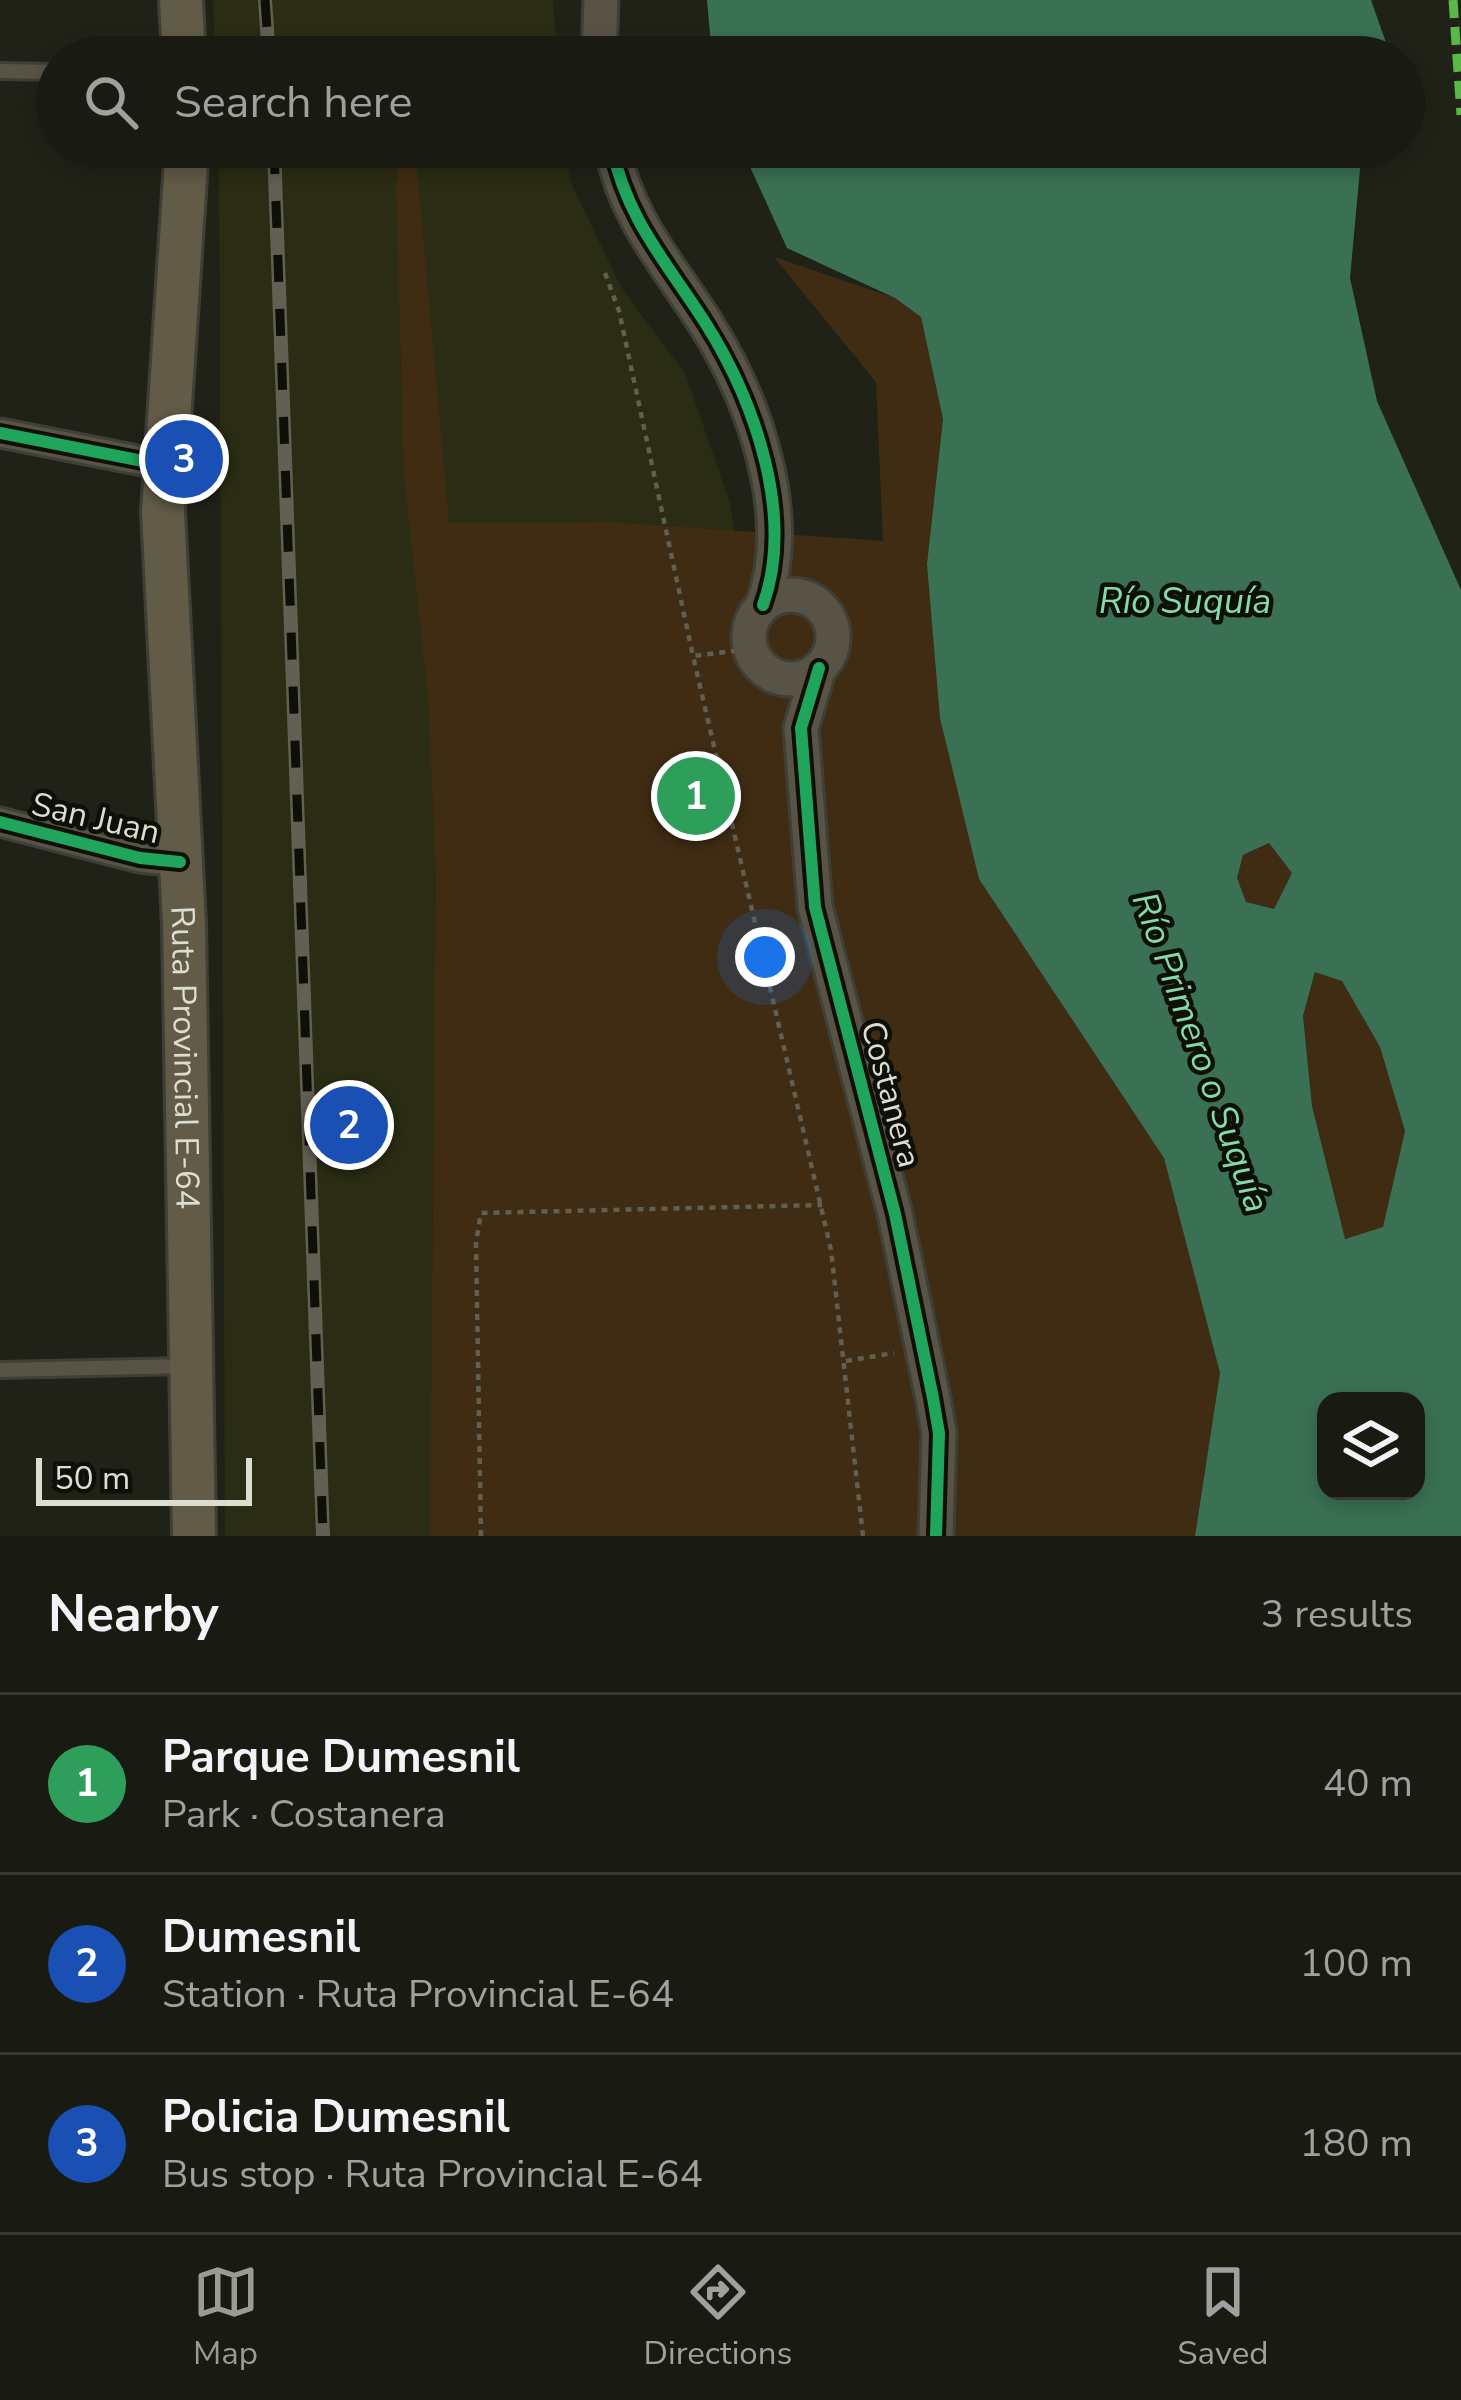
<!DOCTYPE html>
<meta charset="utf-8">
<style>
body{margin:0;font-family:"Nunito Sans",sans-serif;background:#22231a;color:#f1f3f6}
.controls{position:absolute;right:36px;bottom:36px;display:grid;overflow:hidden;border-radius:24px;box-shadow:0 6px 18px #0003}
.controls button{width:108px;height:108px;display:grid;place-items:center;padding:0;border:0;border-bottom:3px solid #373831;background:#191a11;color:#f1f3f6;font:60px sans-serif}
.scale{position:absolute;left:36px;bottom:30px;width:216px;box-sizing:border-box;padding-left:12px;border:6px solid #dcded2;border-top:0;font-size:33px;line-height:42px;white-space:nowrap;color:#dcded2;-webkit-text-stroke:9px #0e0f07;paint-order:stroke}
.you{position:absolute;left:765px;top:957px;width:42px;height:42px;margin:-30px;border:9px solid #fff;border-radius:50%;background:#1a73e8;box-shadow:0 0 0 18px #1a73e833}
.badge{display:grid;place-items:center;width:78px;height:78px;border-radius:50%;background:#9b9c91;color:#fff;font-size:39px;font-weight:700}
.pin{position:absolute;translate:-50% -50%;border:6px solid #fff;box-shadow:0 3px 12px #0006}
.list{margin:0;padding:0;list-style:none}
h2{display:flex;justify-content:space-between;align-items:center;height:156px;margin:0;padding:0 48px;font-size:51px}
h2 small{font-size:39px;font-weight:400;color:#9fa19f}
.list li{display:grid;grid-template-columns:78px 1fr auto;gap:36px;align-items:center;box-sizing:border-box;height:180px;padding:0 48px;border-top:3px solid #373831}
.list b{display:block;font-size:45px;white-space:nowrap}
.list p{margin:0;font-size:39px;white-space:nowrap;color:#9fa19f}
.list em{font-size:39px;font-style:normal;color:#9fa19f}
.icon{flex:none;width:66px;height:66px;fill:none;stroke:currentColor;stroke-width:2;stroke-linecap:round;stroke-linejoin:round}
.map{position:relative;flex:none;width:1461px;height:1536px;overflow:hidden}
.search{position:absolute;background:#191a11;box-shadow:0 6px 18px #0003;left:36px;right:36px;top:36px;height:132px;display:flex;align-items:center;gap:30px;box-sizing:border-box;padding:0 42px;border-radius:66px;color:#9fa19f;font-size:45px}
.sheet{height:696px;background:#191a11}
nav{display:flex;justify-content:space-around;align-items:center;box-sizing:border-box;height:168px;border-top:3px solid #373831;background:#191a11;font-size:33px;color:#9fa19f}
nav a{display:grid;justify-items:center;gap:6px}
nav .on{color:#9b9c91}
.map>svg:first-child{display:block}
</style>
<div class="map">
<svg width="1461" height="1536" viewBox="0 0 1461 1536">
<rect width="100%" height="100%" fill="#212217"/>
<!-- built -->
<g fill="#2a2c13">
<polygon points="213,0 553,0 557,57 215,57"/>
<polygon points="219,147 566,147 570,181 621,287 686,375 730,504 884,1536 225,1536"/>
</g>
<!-- green -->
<g fill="#402c13">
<polygon points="400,147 415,147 449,523 611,522 883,541 876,382 774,257 895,298 921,317 943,419 927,564 979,879 1164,1158 1220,1373 1195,1536 430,1536 436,874 428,696 404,476 396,187"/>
<polygon points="1269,843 1293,873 1274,909 1246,902 1237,878 1243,855"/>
<polygon points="1316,971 1342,981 1380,1047 1405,1131 1383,1227 1344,1239 1312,1106 1303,1016"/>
</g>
<!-- water -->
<g fill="#3a7154" fill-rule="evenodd">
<polygon points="707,0 1371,0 1391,57 712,57"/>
<path d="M 741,147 L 1362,147 L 1350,278 L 1377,401 L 1461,590 L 1461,1536 L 1195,1536 L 1220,1373 L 1164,1158 L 979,879 L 940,718 L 927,564 L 943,419 L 921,317 L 895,298 L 787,248 ZM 1269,843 L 1292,873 L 1274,909 L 1246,902 L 1237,878 L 1243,855 ZM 1315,972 L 1342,981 L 1380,1047 L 1405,1131 L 1383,1227 L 1345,1239 L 1312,1106 L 1303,1016 ZM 1326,1401 L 1416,1401 L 1416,1491 L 1326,1491 Z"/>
</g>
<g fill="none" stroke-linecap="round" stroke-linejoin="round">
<defs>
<g id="service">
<polyline points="0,71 57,72"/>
<polyline points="0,1370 186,1366"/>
</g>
<g id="minor">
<polyline points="0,433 163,465"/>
<polyline points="0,822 140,858 180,862"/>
</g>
<g id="tertiary">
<polyline points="599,57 601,0"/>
<path d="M 612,147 C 626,219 668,264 706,324 C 755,402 795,516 763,605"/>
<circle cx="791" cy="637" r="42"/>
<polyline points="819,668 801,728 815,907 895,1214 933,1398 939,1433 936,1536"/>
</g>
<g id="primary">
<polyline points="181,0 184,57"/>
<path id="s1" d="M 187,147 L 163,512 L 184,923 L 194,1536"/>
</g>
</defs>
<!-- service casing -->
<use href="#service" stroke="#3e3f36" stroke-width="20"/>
<!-- minor casing -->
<use href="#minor" stroke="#3e3f36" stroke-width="33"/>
<!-- tertiary casing -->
<use href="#tertiary" stroke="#3e3f36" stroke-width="39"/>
<!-- primary casing -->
<use href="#primary" stroke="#3e3f36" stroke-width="48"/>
<!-- path -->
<g stroke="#615e52" stroke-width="4.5" stroke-dasharray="6 6" stroke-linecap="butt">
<polyline points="605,273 619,311 693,656"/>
<polyline points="749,649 693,656 831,1250 863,1536"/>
<polyline points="846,1361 894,1353"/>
<polyline points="481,1536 476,1242 481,1213 822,1205"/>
</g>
<!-- service -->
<use href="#service" stroke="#585345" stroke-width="14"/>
<!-- minor -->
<use href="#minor" stroke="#585345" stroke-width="27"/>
<!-- tertiary -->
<use href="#tertiary" stroke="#585345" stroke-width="33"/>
<!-- primary -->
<use href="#primary" stroke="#615b47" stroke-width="42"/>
<defs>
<g id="rail">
<polyline points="265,0 269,57"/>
<polyline points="274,147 323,1536"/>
</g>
</defs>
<!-- rail casing -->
<use href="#rail" stroke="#625f53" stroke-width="14"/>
<!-- rail -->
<use href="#rail" stroke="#0e0f07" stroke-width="9" stroke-dasharray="27" stroke-linecap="butt"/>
<!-- quiet -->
<polyline stroke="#58b947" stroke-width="9" stroke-dasharray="18 9" stroke-linecap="butt" points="1453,0 1461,115"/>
<defs>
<g id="cycleway">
<path d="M 612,147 C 626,219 668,264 706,324 C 755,402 795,516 763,605"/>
<polyline points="0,433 163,465"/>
<polyline points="819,668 801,728 815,907 895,1214 933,1398 939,1433 936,1536"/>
<polyline points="0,822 140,858 180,862"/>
</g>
</defs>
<!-- cycleway casing -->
<use href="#cycleway" stroke="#0e0f07" stroke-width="20"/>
<!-- cycleway -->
<use href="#cycleway" stroke="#20a55d" stroke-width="12"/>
</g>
<g text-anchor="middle" stroke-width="9" stroke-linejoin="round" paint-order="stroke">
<!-- street labels -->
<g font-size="33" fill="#dcded2" stroke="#0e0f07">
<text transform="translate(96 817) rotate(13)" y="12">San Juan</text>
<text dy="12" stroke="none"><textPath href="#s1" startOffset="912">Ruta Provincial E-64</textPath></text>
<text transform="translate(892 1094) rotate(75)" y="12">Costanera</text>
</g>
<!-- water labels -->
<g font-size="36" font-style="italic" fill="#82dbab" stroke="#0e0f07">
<text x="1185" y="613">Río Suquía</text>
<text transform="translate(1202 1052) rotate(70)" y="13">Río Primero o Suquía</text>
</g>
</g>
</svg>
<div class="controls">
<button><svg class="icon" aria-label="layers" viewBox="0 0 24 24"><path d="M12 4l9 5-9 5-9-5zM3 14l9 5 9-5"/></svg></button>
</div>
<div class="scale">50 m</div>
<div class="you"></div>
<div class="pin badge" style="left:696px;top:796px;background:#2e9e5b">1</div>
<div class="pin badge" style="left:349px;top:1125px;background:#1a4fb4">2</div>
<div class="pin badge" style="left:184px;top:459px;background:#1a4fb4">3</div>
<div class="search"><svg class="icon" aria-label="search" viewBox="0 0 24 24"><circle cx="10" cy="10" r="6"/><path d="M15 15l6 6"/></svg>Search here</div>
</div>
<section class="sheet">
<h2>Nearby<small>3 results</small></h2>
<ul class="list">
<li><span class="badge" style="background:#2e9e5b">1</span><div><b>Parque Dumesnil</b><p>Park · Costanera</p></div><em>40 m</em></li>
<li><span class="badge" style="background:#1a4fb4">2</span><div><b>Dumesnil</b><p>Station · Ruta Provincial E-64</p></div><em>100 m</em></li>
<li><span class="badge" style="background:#1a4fb4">3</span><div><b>Policia Dumesnil</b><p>Bus stop · Ruta Provincial E-64</p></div><em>180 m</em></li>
</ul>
</section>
<nav>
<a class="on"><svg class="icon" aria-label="map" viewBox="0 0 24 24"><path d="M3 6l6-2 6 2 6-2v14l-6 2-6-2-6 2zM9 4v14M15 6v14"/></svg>Map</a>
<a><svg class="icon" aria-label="directions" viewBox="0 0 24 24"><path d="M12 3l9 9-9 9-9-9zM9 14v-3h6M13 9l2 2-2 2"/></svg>Directions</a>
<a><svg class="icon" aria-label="saved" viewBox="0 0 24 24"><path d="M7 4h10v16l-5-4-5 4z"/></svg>Saved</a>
</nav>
